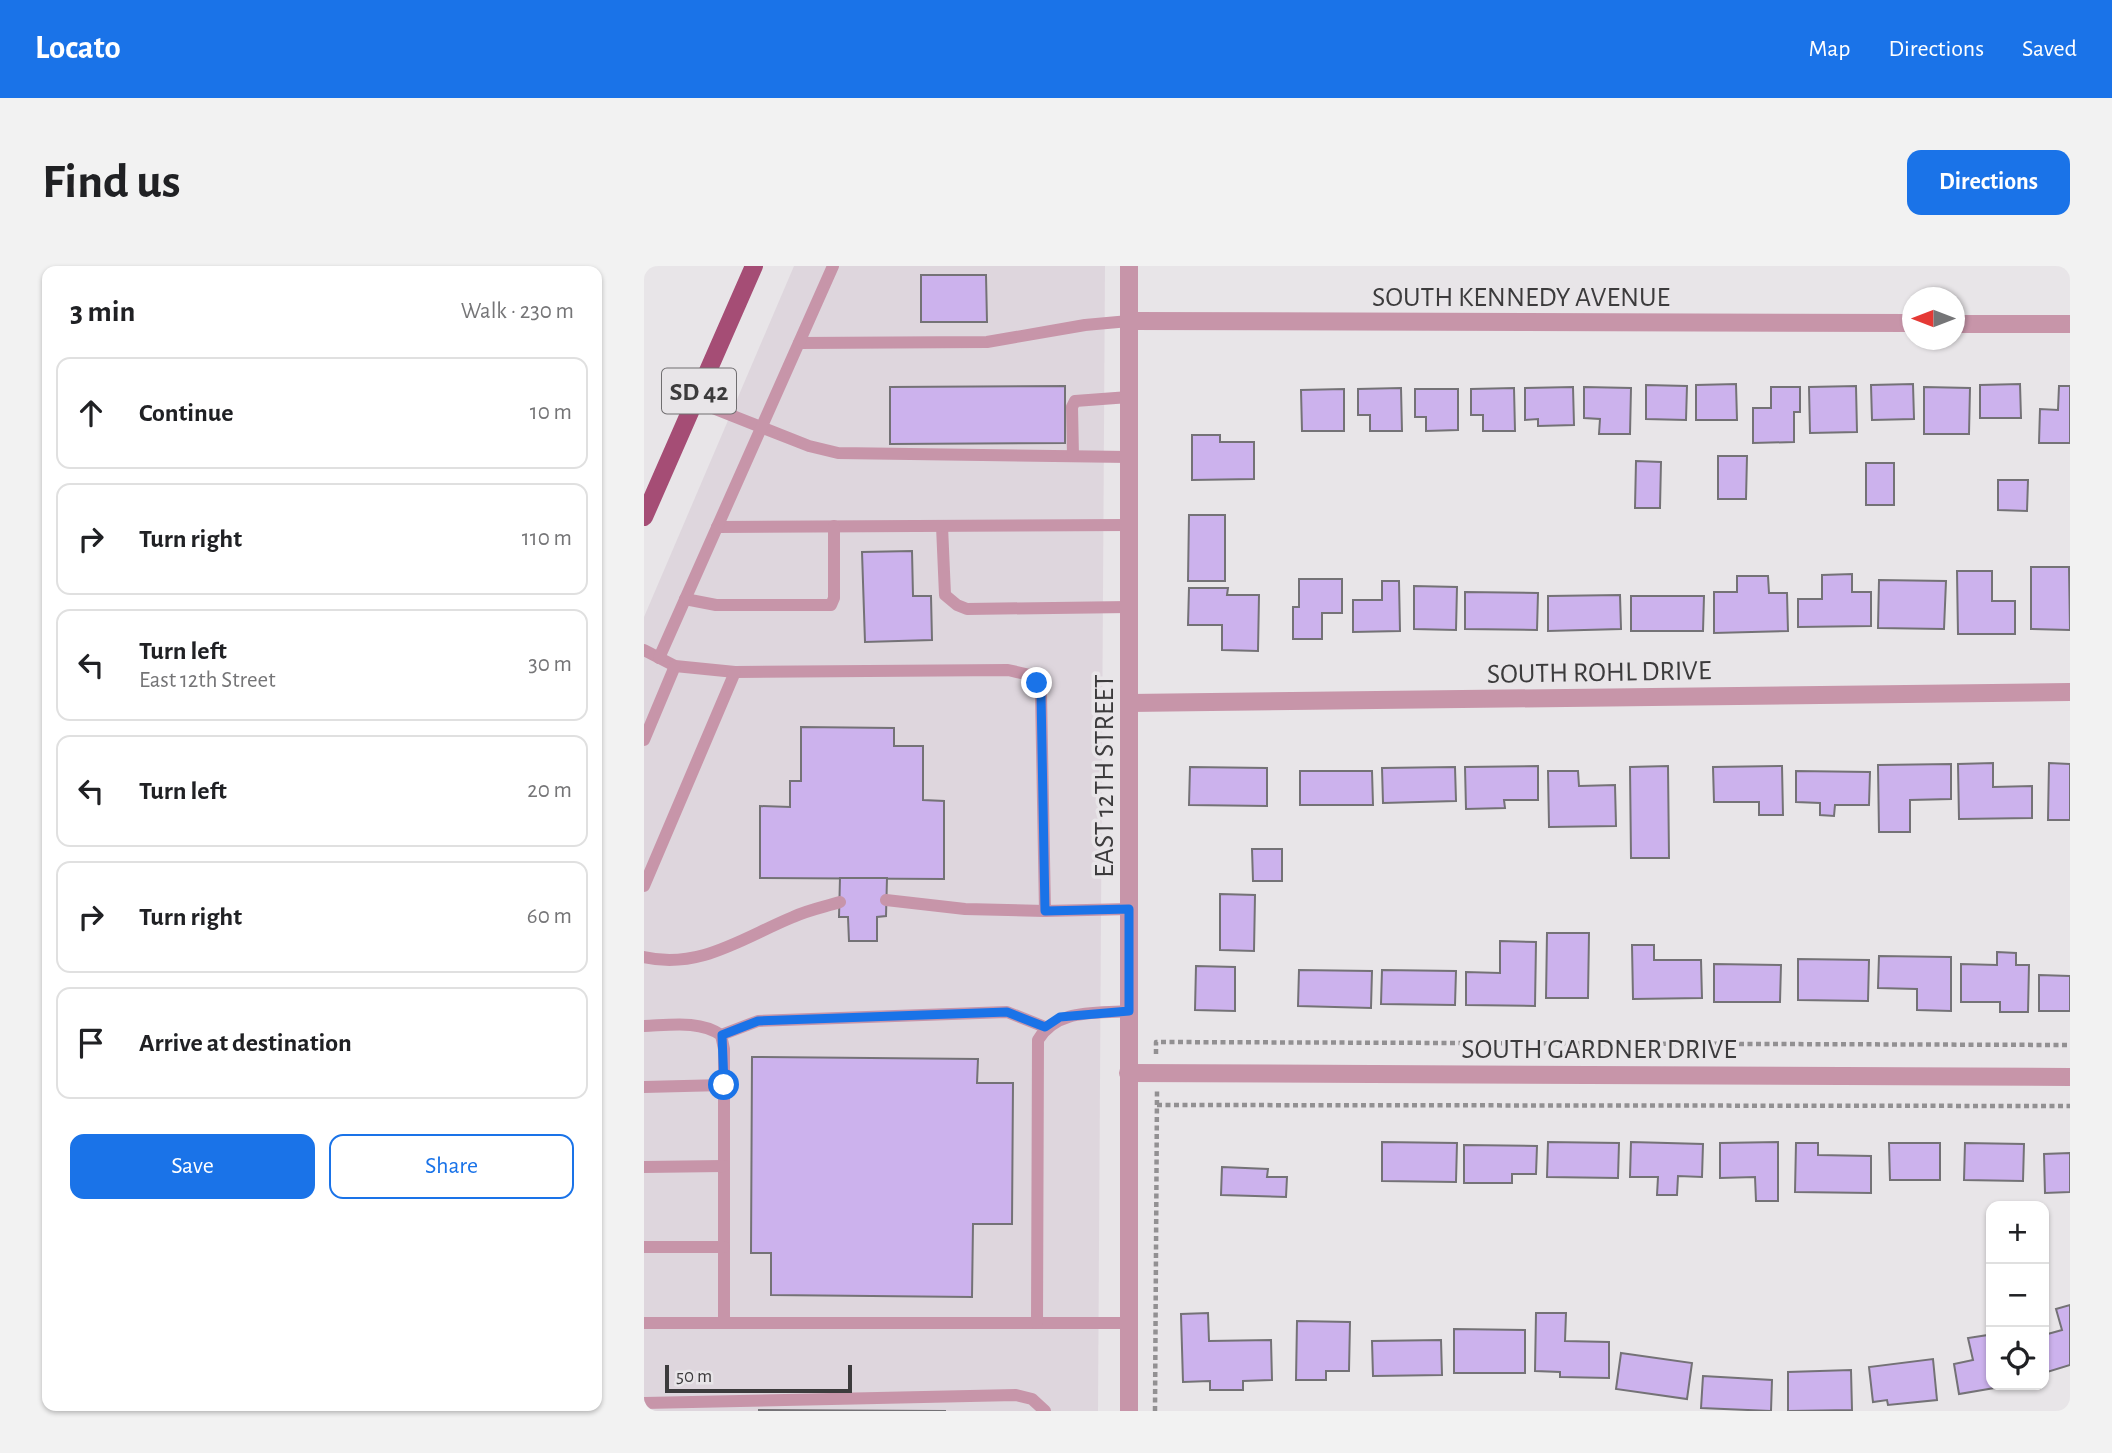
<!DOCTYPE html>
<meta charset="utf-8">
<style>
body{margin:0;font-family:"Alegreya Sans",sans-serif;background:#f2f2f2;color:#202124}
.controls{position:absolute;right:21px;bottom:21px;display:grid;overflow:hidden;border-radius:14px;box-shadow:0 2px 5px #0004}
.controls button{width:63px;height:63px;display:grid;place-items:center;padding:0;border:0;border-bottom:2px solid #e0e0e0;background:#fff;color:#202124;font:35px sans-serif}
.compass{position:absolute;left:1258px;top:21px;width:63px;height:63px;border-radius:50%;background:#fff;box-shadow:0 2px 5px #0004;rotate:270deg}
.scale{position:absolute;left:21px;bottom:18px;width:187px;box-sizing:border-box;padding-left:7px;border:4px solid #3c3b3c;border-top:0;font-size:19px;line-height:24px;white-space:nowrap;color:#3c3b3c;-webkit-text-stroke:5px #e8e5e8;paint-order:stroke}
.stop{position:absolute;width:21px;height:21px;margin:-16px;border:5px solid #1a73e8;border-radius:50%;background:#fff}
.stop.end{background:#1a73e8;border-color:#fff;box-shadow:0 2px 7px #0008}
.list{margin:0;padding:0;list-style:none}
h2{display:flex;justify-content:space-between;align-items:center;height:91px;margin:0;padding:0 28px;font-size:30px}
h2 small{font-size:23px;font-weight:400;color:#757577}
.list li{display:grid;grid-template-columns:46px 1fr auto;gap:21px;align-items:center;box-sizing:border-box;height:112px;margin:0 14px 14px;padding:0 14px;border:2px solid #e0e0e0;border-radius:14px}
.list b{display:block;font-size:26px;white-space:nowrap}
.list p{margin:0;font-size:23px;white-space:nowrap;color:#757577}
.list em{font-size:23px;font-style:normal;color:#757577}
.actions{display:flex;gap:14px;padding:21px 28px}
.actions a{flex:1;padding:16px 0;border:2px solid #1a73e8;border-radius:14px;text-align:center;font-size:24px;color:#1a73e8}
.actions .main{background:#1a73e8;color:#fff}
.icon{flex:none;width:38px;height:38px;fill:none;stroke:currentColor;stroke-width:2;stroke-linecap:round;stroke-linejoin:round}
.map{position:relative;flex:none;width:1426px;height:1145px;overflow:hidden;border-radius:14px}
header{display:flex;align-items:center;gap:42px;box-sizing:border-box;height:98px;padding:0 35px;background:#1a73e8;color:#fff}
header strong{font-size:33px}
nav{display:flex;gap:38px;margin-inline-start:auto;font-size:24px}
.intro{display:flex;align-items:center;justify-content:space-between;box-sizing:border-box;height:168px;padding:0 42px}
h1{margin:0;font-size:49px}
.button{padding:18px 32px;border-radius:14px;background:#1a73e8;color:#fff;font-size:24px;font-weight:700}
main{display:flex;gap:42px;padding:0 42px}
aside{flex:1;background:#fff;border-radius:14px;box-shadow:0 2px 5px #0004}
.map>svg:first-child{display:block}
</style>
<header>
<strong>Locato</strong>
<nav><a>Map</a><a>Directions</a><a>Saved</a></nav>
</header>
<div class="intro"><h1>Find us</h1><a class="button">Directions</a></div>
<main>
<aside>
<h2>3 min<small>Walk · 230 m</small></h2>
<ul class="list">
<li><svg class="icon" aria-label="ahead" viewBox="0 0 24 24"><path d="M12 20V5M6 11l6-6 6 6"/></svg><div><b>Continue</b></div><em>10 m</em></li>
<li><svg class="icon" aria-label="right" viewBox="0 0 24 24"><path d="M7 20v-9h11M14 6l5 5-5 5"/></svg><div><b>Turn right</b></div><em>110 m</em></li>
<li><svg class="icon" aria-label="left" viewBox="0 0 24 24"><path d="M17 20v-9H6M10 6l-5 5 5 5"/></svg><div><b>Turn left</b><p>East 12th Street</p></div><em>30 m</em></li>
<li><svg class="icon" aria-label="left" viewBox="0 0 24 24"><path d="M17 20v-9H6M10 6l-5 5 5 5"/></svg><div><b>Turn left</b></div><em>20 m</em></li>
<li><svg class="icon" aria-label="right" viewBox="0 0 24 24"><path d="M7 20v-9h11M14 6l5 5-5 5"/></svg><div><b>Turn right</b></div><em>60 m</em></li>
<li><svg class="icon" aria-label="arrive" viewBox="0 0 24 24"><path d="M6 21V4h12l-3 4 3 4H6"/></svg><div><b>Arrive at destination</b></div></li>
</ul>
<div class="actions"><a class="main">Save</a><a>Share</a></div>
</aside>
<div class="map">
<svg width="1426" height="1145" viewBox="0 0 1426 1145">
<rect width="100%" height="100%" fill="#e8e5e8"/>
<!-- built -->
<polygon fill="#ded6dd" points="150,0 461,0 454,1145 0,1145 0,351"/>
<!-- building -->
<g fill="#ccb2ed" stroke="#747276" stroke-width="2">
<polygon points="277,9 342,9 343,56 277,56"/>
<polygon points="1092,118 1093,154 1052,154 1052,119"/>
<polygon points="1269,118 1270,153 1228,154 1227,119"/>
<polygon points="1376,118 1377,152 1336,152 1336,119"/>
<polygon points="1002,119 1043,120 1042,154 1002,153"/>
<polygon points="421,120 421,177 246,178 246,121"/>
<polygon points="1212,120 1213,166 1166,167 1165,121"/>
<polygon points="1415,120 1426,120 1426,177 1395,177 1396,143 1414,144"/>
<polygon points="929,121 930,159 894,160 894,153 881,154 881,122"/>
<polygon points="940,121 987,122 986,168 955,168 956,153 940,152"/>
<polygon points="1127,121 1156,121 1156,146 1150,146 1150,176 1109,177 1109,142 1127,142"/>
<polygon points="1280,121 1326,122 1325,168 1280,168"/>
<polygon points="757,122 758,165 726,165 726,149 714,149 714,123"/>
<polygon points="870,122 871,165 839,165 839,149 827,149 827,123"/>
<polygon points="700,123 700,165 658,165 657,124"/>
<polygon points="771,123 814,123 814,164 782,165 782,151 771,151"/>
<polygon points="548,169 576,169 576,176 610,176 610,213 548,214"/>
<polygon points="1074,190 1103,190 1102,233 1074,233"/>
<polygon points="992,195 1017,196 1016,242 991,242"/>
<rect x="1222" y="197" width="28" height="42"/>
<polygon points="1354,214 1384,214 1383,245 1354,244"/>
<polygon points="545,249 581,249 581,315 544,315"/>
<polygon points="268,285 269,330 287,330 288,374 221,376 218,286"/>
<polygon points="1387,301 1425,301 1426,364 1387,363"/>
<polygon points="1313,305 1348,305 1348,335 1371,335 1371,368 1314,368"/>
<polygon points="1208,308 1208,326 1227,326 1227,360 1154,361 1154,333 1178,333 1178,309"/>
<polygon points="1093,310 1124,310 1125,327 1143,327 1144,365 1070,367 1070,326 1093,326"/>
<polygon points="655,313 698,313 698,347 678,347 678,373 649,373 649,341 655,341"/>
<polygon points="1235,314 1302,315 1300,363 1234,362"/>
<polygon points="738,315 755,315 756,365 709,366 709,334 738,334"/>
<polygon points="770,320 813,321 812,364 770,363"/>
<polygon points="545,322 584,322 583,329 615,329 614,385 578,384 578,359 544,359"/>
<polygon points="821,326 894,327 893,364 821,363"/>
<polygon points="976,329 977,363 904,365 904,330"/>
<polygon points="987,330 1060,330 1059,365 987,365"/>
<polygon points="157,461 250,462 250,480 279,480 279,534 300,535 300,613 116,612 116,540 146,541 146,515 157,515"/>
<polygon points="1349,497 1349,521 1388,520 1388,552 1315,553 1314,498"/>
<polygon points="1405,497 1426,498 1426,554 1404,554"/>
<polygon points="1307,498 1307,533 1266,534 1266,566 1235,566 1234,499"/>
<polygon points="894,500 894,534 860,534 861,542 822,543 821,501"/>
<polygon points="1024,500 1025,592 987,592 986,501"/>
<polygon points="1138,500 1139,549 1115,549 1115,536 1070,536 1069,501"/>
<polygon points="546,501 623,502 623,540 545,539"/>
<polygon points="811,501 812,535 739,537 738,502"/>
<polygon points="656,505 728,505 729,539 656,539"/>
<polygon points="904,505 934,505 935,520 971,519 972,560 905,561"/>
<polygon points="1152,505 1226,506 1225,539 1191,539 1190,550 1176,549 1176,537 1152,536"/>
<polygon points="608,583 638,583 638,615 609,615"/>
<polygon points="196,612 243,612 242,650 233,651 233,675 205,675 204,651 195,651"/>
<polygon points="576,628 611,629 610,685 576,684"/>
<polygon points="903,667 945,667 944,732 902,732"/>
<polygon points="856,675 892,676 891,740 822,739 822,706 856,707"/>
<polygon points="988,679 1010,679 1010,694 1057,694 1058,732 989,733"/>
<polygon points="1353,686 1372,687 1372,699 1385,699 1384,746 1356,746 1356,736 1317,736 1317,698 1353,699"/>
<polygon points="1235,690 1307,691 1307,745 1273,744 1273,723 1234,722"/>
<polygon points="1154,693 1225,694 1224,735 1154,734"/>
<polygon points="1070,698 1137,699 1136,736 1070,736"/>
<polygon points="552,700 591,701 591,745 551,744"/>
<polygon points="655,704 728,705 727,742 654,740"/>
<polygon points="738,704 812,705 811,739 737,738"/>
<polygon points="1395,709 1426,710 1426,745 1395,745"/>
<polygon points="108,791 334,793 333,817 369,817 368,958 329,958 328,1031 127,1029 127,987 107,987"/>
<polygon points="738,876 813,877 812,916 738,915"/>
<polygon points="904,876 975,877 974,912 903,911"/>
<polygon points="987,876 1059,878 1058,911 1034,910 1033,929 1013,929 1014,911 986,911"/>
<polygon points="1134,876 1134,935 1112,935 1111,911 1076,912 1076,877"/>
<polygon points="1152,877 1174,877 1174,889 1227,890 1227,927 1151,926"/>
<polygon points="1245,877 1296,877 1296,914 1246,914"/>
<polygon points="1321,877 1380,878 1379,915 1320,914"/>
<polygon points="820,879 893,880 892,908 868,908 868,917 820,917"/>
<polygon points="1426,887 1426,926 1401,927 1400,888"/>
<polygon points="578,901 624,903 623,911 643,911 642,931 577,929"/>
<polygon points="1426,1039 1426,1099 1400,1107 1400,1069 1418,1064 1412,1043"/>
<polygon points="564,1047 565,1075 627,1074 628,1114 599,1115 599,1124 566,1124 566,1115 539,1116 537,1048"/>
<polygon points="892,1047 922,1047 921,1075 965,1076 965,1112 916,1111 916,1106 891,1105"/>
<polygon points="653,1055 706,1056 705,1105 682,1105 682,1114 652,1114"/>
<polygon points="810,1063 881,1064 881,1107 810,1107"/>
<polygon points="1344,1069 1347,1119 1368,1119 1315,1128 1310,1098 1329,1094 1324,1072"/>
<polygon points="797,1074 798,1109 729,1110 728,1075"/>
<polygon points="977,1087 1048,1097 1043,1133 972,1123"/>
<polygon points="1289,1093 1293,1134 1244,1139 1243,1134 1229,1136 1225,1101"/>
<polygon points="1207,1104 1208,1144 1144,1145 1144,1106"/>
<polygon points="1059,1110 1128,1114 1127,1145 1057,1142"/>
<polygon points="115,1144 302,1145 115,1145"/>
</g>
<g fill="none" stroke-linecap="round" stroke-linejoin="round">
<!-- path -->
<g stroke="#929092" stroke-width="4.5" stroke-dasharray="5 3.5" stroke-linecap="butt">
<polyline points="512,788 512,776 1426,779"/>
<polyline points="513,839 1426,840"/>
<polyline points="511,1145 513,825"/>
</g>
<!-- service -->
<g stroke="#c795a9" stroke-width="12">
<polyline points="155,77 343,76 441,59 485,55"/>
<polyline points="51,135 165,180 194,187 485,191"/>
<polyline points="429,190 428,141 431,135 485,131"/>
<polyline points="298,260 301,329 313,339 323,343 485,341"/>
<polyline points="73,261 485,259"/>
<polyline points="41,333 72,339 187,339 190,332 190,260"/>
<polyline points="0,384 31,400 91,406 364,404 386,409 397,428 401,645 485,643"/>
<polyline points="15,392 189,0"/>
<polyline points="0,474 31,400"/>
<polyline points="0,620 91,406"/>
<polyline points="242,634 321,643 401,645"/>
<path d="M 0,691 C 56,704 100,671 149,651 C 164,644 180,641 196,636"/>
<path d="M 0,760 C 26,759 56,754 77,769 L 80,783 L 80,1057"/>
<polyline points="77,769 114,755 363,746 401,761"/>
<polyline points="0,821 80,819"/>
<polyline points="0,901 80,900"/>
<polyline points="0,981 80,981"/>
<polyline points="0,1057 485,1057"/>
<path d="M 393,1057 L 394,774 C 413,742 452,748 485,745"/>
<polyline points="0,1137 372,1129 388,1133 401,1145"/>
</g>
<!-- minor -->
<g stroke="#c795a9" stroke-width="18">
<polyline points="485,55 1268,57"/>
<polyline points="1310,58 1426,58"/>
<polyline points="485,437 1426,426"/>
<polyline points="484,807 1426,811"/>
</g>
<!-- tertiary -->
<polyline stroke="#c795a9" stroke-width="18" points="485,0 485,1145"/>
<!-- primary -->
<polyline stroke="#a54d75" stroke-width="18" points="0,251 110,0"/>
</g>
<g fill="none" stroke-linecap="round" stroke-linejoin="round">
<!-- route -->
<polyline stroke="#1a73e8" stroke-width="9" points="80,819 78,769 114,755 363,746 401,761 416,751 485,745 485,643 401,645 397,428 393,417"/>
</g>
<g text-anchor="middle" stroke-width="7" stroke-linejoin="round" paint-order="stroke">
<!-- shield labels -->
<rect fill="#e8e5e8" stroke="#706e70" stroke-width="2" x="18" y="102.5" width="74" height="45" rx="5"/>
<g font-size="26" font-weight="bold" fill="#3c3b3c">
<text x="55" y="134">SD 42</text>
</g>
<!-- street labels -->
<g font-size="28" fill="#3c3b3c" stroke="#e8e5e8">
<text x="877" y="40">SOUTH KENNEDY AVENUE</text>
<text transform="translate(955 405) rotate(-1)" y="10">SOUTH ROHL DRIVE</text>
<text transform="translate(459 510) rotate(-90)" y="10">EAST 12TH STREET</text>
<text x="955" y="792">SOUTH GARDNER DRIVE</text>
</g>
</g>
</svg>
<div class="controls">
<button>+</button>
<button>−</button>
<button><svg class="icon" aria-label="locate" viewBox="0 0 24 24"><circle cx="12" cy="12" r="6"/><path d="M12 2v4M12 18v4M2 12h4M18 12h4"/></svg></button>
</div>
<svg class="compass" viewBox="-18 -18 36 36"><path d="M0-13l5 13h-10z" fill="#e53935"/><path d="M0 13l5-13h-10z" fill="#757577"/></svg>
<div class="scale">50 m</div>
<div class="stop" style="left:80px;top:819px"></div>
<div class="stop end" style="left:393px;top:417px"></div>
</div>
</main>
